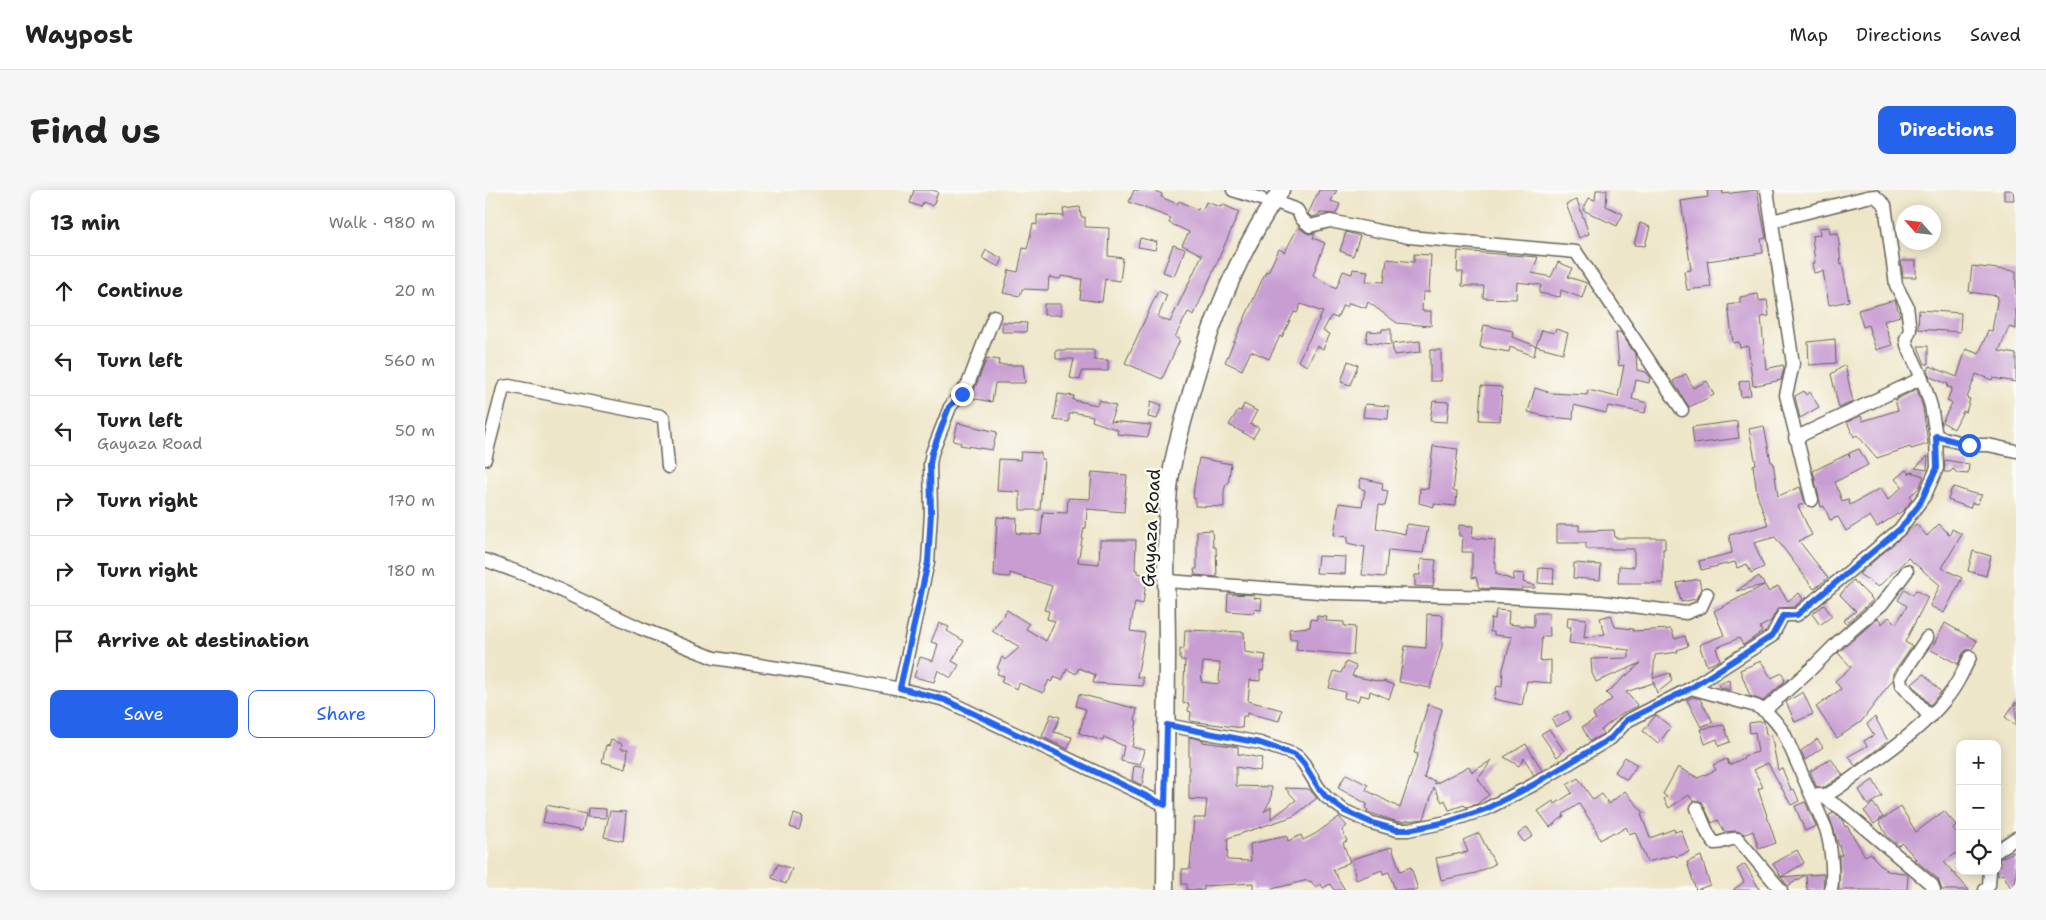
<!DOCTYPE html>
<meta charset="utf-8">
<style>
body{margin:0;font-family:"Shantell Sans",sans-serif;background:#f6f6f6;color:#222}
.controls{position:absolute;right:15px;bottom:15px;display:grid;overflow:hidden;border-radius:10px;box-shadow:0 2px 12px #0003}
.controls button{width:45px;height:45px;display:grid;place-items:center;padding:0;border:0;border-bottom:1px solid #e0e0e0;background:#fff;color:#222;font:25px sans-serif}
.compass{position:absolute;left:1411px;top:15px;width:45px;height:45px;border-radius:50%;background:#fff;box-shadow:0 2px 12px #0003;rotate:297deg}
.stop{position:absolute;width:15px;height:15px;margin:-11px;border:4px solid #2563eb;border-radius:50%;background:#fff}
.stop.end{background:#2563eb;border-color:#fff;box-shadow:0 1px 5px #0008}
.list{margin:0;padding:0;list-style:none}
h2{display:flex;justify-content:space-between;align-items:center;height:65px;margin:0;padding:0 20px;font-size:21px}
h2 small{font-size:16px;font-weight:400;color:#767676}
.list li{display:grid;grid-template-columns:32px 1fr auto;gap:15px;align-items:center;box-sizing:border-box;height:70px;padding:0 20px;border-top:1px solid #e0e0e0}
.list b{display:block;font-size:19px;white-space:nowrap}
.list p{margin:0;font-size:16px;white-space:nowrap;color:#767676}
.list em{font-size:16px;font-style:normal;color:#767676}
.actions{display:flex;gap:10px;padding:15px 20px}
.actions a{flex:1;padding:11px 0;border:1px solid #2563eb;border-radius:10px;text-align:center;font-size:18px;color:#2563eb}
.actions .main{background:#2563eb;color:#fff}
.icon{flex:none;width:28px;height:28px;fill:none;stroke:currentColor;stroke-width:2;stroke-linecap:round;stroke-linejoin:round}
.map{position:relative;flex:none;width:1531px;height:700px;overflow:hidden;border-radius:10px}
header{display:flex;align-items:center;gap:30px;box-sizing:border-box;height:70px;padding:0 25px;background:#fff;border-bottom:1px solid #e0e0e0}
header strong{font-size:24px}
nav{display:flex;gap:28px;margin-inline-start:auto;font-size:18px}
.intro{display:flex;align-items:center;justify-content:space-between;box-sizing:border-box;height:120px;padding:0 30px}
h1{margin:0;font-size:35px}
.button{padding:12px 22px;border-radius:10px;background:#2563eb;color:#fff;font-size:18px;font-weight:700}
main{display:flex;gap:30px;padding:0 30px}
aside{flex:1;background:#fff;border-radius:10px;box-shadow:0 2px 12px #0003}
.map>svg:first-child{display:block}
</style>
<header>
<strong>Waypost</strong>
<nav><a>Map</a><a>Directions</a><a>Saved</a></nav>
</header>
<div class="intro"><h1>Find us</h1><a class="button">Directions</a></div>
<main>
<aside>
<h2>13 min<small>Walk · 980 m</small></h2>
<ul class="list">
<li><svg class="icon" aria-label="ahead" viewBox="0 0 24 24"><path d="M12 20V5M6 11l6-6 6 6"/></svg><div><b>Continue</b></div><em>20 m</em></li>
<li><svg class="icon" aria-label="left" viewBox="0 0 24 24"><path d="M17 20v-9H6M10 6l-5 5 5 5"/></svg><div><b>Turn left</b></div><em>560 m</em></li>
<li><svg class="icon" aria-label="left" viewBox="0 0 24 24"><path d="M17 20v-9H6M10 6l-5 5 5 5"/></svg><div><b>Turn left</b><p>Gayaza Road</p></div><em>50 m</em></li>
<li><svg class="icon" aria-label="right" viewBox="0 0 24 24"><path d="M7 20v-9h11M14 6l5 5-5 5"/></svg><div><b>Turn right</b></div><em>170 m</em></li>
<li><svg class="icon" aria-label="right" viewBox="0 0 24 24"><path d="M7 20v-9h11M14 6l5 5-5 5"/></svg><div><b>Turn right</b></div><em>180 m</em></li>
<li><svg class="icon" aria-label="arrive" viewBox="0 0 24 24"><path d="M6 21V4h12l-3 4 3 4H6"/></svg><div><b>Arrive at destination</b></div></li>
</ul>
<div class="actions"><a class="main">Save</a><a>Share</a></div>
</aside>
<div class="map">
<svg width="1531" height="700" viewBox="0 0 1531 700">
<rect width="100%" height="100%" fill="#fdfcf7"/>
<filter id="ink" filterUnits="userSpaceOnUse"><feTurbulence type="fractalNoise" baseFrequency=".02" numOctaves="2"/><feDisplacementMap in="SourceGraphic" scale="10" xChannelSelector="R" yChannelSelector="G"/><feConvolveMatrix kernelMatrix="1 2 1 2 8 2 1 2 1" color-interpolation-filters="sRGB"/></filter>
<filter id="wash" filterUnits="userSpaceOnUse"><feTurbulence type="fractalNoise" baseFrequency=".0096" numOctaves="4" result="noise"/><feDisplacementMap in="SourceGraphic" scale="20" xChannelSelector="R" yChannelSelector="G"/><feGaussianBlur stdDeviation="1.12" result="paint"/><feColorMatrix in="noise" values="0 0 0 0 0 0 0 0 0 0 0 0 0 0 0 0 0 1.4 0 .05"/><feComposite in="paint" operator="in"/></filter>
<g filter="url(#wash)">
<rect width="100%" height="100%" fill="#eee6c9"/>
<g id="blocks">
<!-- building -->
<g fill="#c89ed2" fill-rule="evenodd">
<polygon points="429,0 447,0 453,2 448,16 438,12 436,17 425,13"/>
<polygon points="649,0 668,0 677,4 676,7 692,14 694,11 713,20 713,18 718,19 721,12 736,17 737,14 754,22 709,125 703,122 690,147 695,150 677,189 640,173 673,101 682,105 673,127 685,132 717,65 697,55 704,42 684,33 686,28 644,12"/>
<polygon points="834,0 852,0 846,11 855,14 851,24 835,23 834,25 827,27 823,24"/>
<polygon points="1111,0 1122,0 1121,16 1138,24 1132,36 1098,20 1104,8 1110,10"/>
<polygon points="1222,0 1237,0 1238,4 1272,0 1281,48 1276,49 1278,63 1222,71 1226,97 1202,100 1199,81 1206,80 1196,11 1223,7"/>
<polygon points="1519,0 1528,0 1529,10 1519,10"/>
<polygon points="1092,10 1104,44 1094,48 1081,14"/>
<polygon points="595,17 596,27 600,27 600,37 624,38 623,66 638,68 635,91 620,89 617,112 595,109 597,89 576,86 575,89 564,87 563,100 537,99 535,106 518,103 524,80 533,82 538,58 542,59 548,34 552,35 552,25 579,26 578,19"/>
<polygon points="1155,33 1165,37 1160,56 1149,55"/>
<polygon points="813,37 823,44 830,43 828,48 840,53 828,85 851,99 858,81 867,84 868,79 883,81 881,91 899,92 902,69 929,72 929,64 946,65 944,102 938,102 937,121 946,121 946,136 912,133 883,112 881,118 864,113 862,117 858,115 852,128 846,126 838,141 845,144 838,159 832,156 822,176 813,171 838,122 816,114 812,123 809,122 797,147 795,146 784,169 766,161 757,180 740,172 781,81 783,82 794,59 800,62"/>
<polygon points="1344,37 1345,44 1353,43 1356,74 1357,73 1364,111 1344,115 1338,81 1329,83 1327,74 1330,73 1327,46 1335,45 1334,38"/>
<polygon points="861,42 875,46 868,66 855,61"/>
<polygon points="655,48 672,52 670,60 653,57"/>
<polygon points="688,55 700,59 689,86 678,82"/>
<polygon points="501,60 518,69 514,77 497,68"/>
<polygon points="973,61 1053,67 1047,83 1066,87 1073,72 1087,78 1083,87 1102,93 1097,108 1076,100 1075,107 1054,103 1056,95 1032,92 1031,109 998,108 999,96 977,96 978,82 972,82"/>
<polygon points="1416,71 1431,71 1431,87 1418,87"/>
<polygon points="1487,76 1531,81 1531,139 1524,137 1514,161 1531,164 1531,192 1508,188 1507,190 1491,184 1482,208 1485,209 1481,222 1478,221 1469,239 1457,232 1467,213 1462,211 1467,198 1462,197 1463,194 1445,187 1443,181 1445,176 1472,187 1481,159 1494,164 1503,140 1507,141 1513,106 1484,102"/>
<polygon points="1273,104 1274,111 1282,110 1284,126 1276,127 1281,179 1298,175 1299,178 1296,190 1268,196 1263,156 1255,158 1254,152 1248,153 1243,115 1255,113 1255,107"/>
<polygon points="1410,110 1415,126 1399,131 1407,155 1391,160 1383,135 1378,137 1373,120"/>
<rect x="559" y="114" width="17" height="11"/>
<polygon points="1434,120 1476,123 1475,142 1433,139"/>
<polygon points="517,132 542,133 541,142 517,142"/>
<polygon points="999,135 1028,141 1027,147 1051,156 1057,140 1069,143 1071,139 1083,143 1078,163 1051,156 1049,166 1025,157 1024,162 995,157"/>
<polygon points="897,139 906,139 906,155 881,152 883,141 897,142"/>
<polygon points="1131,142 1135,142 1151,165 1152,180 1161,182 1165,187 1164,193 1151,190 1147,209 1162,213 1160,223 1123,216 1121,223 1089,215 1088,229 1064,227 1043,222 1050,198 1066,203 1102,205 1103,200 1133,207 1139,175 1134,176"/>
<polygon points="1350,149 1351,173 1324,175 1323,152"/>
<polygon points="935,151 936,162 909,165 907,154"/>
<polygon points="1433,156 1443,156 1443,174 1440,174"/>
<polygon points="571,160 609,160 609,170 623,170 623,181 597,181 595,190 585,188 589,169 571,169"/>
<rect x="945" y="160" width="11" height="31"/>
<polygon points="502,168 514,170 513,175 538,175 540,193 510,193 507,212 487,208 489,200"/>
<polygon points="863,171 873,175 865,195 856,192"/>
<polygon points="1360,175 1368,212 1354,218 1346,184"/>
<polygon points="1201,184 1208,198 1222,191 1229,205 1204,217 1188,191"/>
<polygon points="1264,190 1266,205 1256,207 1254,192"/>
<polygon points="996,196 1017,197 1015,231 994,230"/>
<polygon points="1432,199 1438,218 1443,254 1426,259 1425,257 1392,268 1372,245 1369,247 1362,232 1376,226 1378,231 1413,220 1410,210"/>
<polygon points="1319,201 1321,205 1325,202 1334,217 1315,228 1310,206"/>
<polygon points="573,204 589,206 588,210 612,215 614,210 631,216 625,231 666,235 663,247 632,244 633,240 607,231 608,226 587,222 587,224 584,224 584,232 569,230"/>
<polygon points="666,211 677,215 672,229 663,227"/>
<polygon points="948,211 964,212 962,232 945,231"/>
<polygon points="759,214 772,221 765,234 774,238 768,248 744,235 753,220 756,221"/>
<polygon points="880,214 904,216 903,229 878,227"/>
<polygon points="1252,231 1254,248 1209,254 1207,237"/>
<polygon points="473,233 512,242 507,260 475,255 476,253 468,251"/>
<polygon points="1279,236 1286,272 1288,272 1293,306 1315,297 1320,313 1313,316 1327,345 1314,351 1343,388 1329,399 1290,347 1269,353 1279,377 1266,383 1262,374 1252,378 1250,372 1216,380 1214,371 1247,363 1244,345 1283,335 1272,304 1268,275 1271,274 1264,239"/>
<polygon points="948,256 973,259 968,301 972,302 971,316 949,314 949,317 934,313 935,298 943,299"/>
<polygon points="1374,259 1383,275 1350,292 1357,311 1363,309 1365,315 1396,298 1403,310 1417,297 1410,289 1421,280 1424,284 1426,282 1439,286 1434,298 1425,306 1427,309 1419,320 1392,337 1385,326 1361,341 1353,327 1345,330 1339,316 1336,317 1328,281 1363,264 1365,267 1364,263"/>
<polygon points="536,262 556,263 556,269 559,269 555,320 535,320 535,302 512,301 514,269 535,270"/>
<polygon points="1443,266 1442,280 1430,278"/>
<polygon points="714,268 746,274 743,294 741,294 739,301 739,317 710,316 710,308 708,308 709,297"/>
<polygon points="1460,270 1484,274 1483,284 1472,283 1468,279 1465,282 1459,282"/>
<polygon points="607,282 642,285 639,322 602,319 601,338 599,338 593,372 614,374 615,350 651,350 650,380 652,380 652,383 662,385 658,414 650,412 645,441 660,443 652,487 658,487 658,496 608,493 610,485 594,478 591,484 582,479 577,490 569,487 566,492 564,490 558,503 534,493 532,499 516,492 519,486 512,484 514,479 512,478 517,467 520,470 535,457 507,441 522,420 544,434 541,439 561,451 570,431 562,429 564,421 559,420 567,396 525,383 525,387 509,386 512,327 532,328 531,343 556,345 558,322 582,323 583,308 605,309"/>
<polygon points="876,288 898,293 897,300 903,301 900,316 894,315 891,338 920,344 922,334 943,337 938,363 903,360 900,387 877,385 880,357 862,353 863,347 849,345 854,313 877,316 880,300 874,298"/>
<polygon points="1469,297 1486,303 1497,305 1492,314 1487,313 1485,318 1463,310 1466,300"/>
<polygon points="1431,334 1442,346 1454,334 1465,345 1467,339 1477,344 1457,378 1477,388 1459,423 1445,416 1455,395 1423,368 1393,397 1374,384"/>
<polygon points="974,335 988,336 987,348 1010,350 1009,372 1011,372 1011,384 1028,390 1029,383 1039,384 1038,392 1050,396 1050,398 1037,398 1036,400 994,398 991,387 987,388 987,362 977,362 978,346 974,346"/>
<polygon points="1072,335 1094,335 1094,341 1129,340 1130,348 1180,348 1180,359 1178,359 1178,393 1133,393 1134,376 1149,377 1149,359 1101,359 1101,353 1072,353"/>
<polygon points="727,340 728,357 731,357 732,387 710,385 709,379 712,379 712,341"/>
<polygon points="1488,361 1506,366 1501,386 1483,381"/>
<polygon points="833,366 861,367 860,384 831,383"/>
<polygon points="936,369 951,370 948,397 930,396 930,385 935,385"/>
<polygon points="1089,373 1116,375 1115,390 1088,388"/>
<polygon points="1054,378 1069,379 1068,394 1053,393"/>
<polygon points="1274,386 1284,402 1293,396 1303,411 1314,403 1318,409 1309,417 1293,418 1286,431 1275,437 1277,442 1258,455 1254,448 1231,458 1235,470 1222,476 1214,455 1239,445 1229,421 1279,395 1251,401"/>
<polygon points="1214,389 1216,399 1211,409 1196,412 1192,393"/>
<polygon points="1368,390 1388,410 1361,434 1358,431 1371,421 1355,405"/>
<polygon points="1420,399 1428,405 1431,400 1443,407 1420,452 1427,456 1408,483 1407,491 1376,532 1352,548 1331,517 1356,499 1350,491 1366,477 1353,463 1393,428 1397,434 1404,427 1411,434 1422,416 1413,410"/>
<polygon points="743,404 769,405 769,408 777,409 776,420 769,419 769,423 742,421"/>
<polygon points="1339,415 1347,426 1335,435 1327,424"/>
<polygon points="1011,420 1024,421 1023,434 1049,437 1049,423 1064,423 1065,446 1057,446 1055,471 1066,470 1066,493 1042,491 1037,515 1009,509 1012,496 1017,497 1018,479 1027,447 1009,445 1009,442 1005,442 1006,428 1010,429"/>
<polygon points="942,424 958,425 957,456 945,498 914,492 920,456 941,458"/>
<polygon points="1126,425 1130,437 1148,439 1148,441 1186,439 1190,449 1200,446 1203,456 1192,460 1193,462 1170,465 1168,488 1185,483 1187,491 1172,503 1168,490 1168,493 1141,502 1153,516 1138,523 1116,540 1118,544 1105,551 1097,537 1111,529 1108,524 1127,509 1121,503 1156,473 1111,492 1107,483 1106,469 1144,468 1144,460 1084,453 1086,437 1082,437 1083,427 1101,429 1099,448 1120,444 1115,428"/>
<polygon points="832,426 842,427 841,431 859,432 859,436 870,437 868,465 811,460 812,449 805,449 804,439 825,437 826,429 832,430"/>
<polygon points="454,433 464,437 462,441 479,451 467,471 474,475 466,488 453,480 449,492 429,487 435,467 448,471 453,454 446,452"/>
<polygon points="1460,433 1492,451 1487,459 1481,460 1478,463 1473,474 1446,460"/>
<path d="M 700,440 L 759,442 L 760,462 L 781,465 L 778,481 L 775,480 L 775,491 L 765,490 L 763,511 L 797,520 L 794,531 L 762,523 L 762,526 L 758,526 L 757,538 L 705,531 L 706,522 L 703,521 L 704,514 L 698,513 L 700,470 L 695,470 L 695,459 L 699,459 ZM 718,472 L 735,473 L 734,494 L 716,492 Z"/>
<polygon points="1276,471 1286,488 1297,483 1300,491 1278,511 1265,506 1255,480"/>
<polygon points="861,472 871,476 867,486 897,492 898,491 909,495 904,509 885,501 884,507 875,505 873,511 859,508 860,502 844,498 849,481 856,483"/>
<polygon points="1439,484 1456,502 1445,515 1427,494"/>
<polygon points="1244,490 1246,500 1234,497 1233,494"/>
<polygon points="1318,502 1328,524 1310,532 1301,512"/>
<polygon points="594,504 652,519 650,530 652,531 647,557 659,560 655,575 636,571 639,556 619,547 618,551 594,543 601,519 591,516"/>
<polygon points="1208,507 1215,509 1228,532 1216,537 1202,510"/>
<polygon points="1531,512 1531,536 1520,527"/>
<polygon points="943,514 957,519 939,588 950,591 950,594 984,576 987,582 1007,570 993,589 1004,605 992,614 981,617 979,615 964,620 960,610 957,612 949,597 939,629 913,632 882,622 883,620 880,618 882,614 853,598 861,584 883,595 881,600 915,618 933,564 929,563"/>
<polygon points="1082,521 1086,529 1071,537 1067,529"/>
<polygon points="566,524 575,527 569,542 587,547 583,559 557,547"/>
<polygon points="1171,525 1186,537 1173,554 1158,541"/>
<polygon points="1390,527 1403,551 1370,576 1364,566 1382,556 1379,551 1389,545 1382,534"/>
<polygon points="1279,531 1281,545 1286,544 1293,580 1297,578 1306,600 1309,599 1314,611 1306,615 1283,573 1269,580 1278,597 1273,599 1291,653 1274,659 1268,641 1260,644 1251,641 1240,642 1233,630 1227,633 1217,612 1208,611 1204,605 1184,618 1179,609 1182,607 1178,604 1193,577 1213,588 1231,580 1228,575 1242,569 1244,575 1259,568 1259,566 1273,562 1270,542 1265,543 1264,533"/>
<polygon points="1239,535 1245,552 1234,556 1232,549 1220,554 1215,539"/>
<polygon points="1064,539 1079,561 1072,567 1056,544"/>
<polygon points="704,547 718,550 718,552 753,557 753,564 777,568 775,581 751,577 751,596 787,597 786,609 779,622 786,616 786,629 811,610 800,598 824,599 832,608 809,626 743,648 742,670 766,671 765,654 802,646 803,651 816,645 818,650 830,644 854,627 862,636 857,640 862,651 858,653 865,672 848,680 860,700 849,700 845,694 838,698 836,694 830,697 826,691 824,692 823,690 783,700 768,700 768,693 719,696 719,700 702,700 702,694 697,694 697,679 705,679 709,628 720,628 722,610 704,609"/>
<polygon points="1332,549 1338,557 1320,570 1316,561"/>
<polygon points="126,550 137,554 136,559 143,559 141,579 117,572 121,555 124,556"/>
<polygon points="1041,554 1057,580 1049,585 1039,568 1034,576 1019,567"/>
<polygon points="1140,567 1152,575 1142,590 1130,582"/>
<polygon points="1346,569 1358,585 1338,598 1331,596 1325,581"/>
<polygon points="649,576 660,578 657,595 647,590"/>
<polygon points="1093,588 1108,610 1117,604 1124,614 1140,601 1158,622 1156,624 1165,648 1189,639 1190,642 1196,640 1204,662 1191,667 1190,665 1162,672 1150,642 1144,644 1141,637 1130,644 1129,642 1115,650 1109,636 1094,614 1078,624 1079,626 1065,637 1053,621 1068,611 1070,614 1087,603 1082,595"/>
<polygon points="1388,590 1397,606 1383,615 1374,600"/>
<polygon points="1320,612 1331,636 1320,641 1310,616"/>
<polygon points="1388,613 1398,627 1389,634 1379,621"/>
<polygon points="62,615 101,624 97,641 58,632"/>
<polygon points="1416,617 1431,642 1459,621 1471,635 1468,638 1475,647 1475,660 1459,672 1484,700 1457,700 1453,689 1429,669 1431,669 1417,653 1414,656 1402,646 1394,631"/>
<polygon points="103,618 121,619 121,628 102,627"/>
<polygon points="125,621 141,622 138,651 119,647"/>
<polygon points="1349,623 1357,630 1360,637 1362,636 1380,666 1386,663 1389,668 1402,681 1420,683 1423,686 1422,700 1354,700 1354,665 1357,665 1344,625"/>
<polygon points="309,624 318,627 314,640 305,637"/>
<polygon points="1042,637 1048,646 1039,652 1033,644"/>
<polygon points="994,643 1010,674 991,683 956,690 951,668 983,662 978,650"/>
<polygon points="907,657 915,681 926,677 933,700 910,700 904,682 898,684 897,680 871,690 867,669"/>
<polygon points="1312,660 1319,673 1296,687 1320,685 1303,696 1296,687 1288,674"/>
<polygon points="1531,661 1531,700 1527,700 1518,684 1513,686 1512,677 1516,675 1514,669"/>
<polygon points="1216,666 1225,695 1211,700 1202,672"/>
<polygon points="293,674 307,679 301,694 287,688"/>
<polygon points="1260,674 1275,700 1248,700 1259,692 1252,679"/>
<polygon points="1339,684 1338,700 1322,700 1321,685"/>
</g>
</g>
</g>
<g filter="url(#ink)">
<use href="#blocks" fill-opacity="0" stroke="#666359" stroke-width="1"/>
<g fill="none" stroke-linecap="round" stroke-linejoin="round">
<defs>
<g id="minor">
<polyline points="748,0 776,9"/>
<polyline points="1282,0 1308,174 1301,205 1327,310"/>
<polyline points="788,11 812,20 817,29 825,36 845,31 924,47 1091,62 1197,220"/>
<polyline points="1451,246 1484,255 1503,255 1531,261"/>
<polyline points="1310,248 1437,188"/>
<polyline points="0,269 18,199 19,197 24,196 176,226 179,229 183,277"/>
<polyline points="0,370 49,388 155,438 229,468 365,489 415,499 460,510 680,615"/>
<polyline points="682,391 847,403 1015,407 1116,412 1201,423 1216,417 1222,404"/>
<polyline points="1442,448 1415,488 1416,494 1445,527"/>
<path d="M 1206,498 L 1271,516 C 1284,522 1291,532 1299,543 L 1341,639 C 1346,655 1349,683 1346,700"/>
<polyline points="415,499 443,372 446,323 445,274 447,263 465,217 483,194 509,126"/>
<polyline points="1280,520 1327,478 1354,451 1397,414 1422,381"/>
<polyline points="682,535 775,553 808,564 813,567 819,574 833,597 841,607 860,621 887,633 912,640 923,640 962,632 1001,619 1048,595 1126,548 1142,531 1206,498 1287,446 1298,425 1312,425 1415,339 1440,305 1452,278 1451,246 1446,216 1437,188 1422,155 1421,149 1425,140 1422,116 1411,95 1400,15 1390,6 1382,7 1287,31"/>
<polyline points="1333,604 1357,619 1447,695 1449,700"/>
<path d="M 1338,607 C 1354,599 1368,587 1382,577 C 1410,556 1438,537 1460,510 C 1471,497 1478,482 1485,467"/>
<path d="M 1212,618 L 1223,644 L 1229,653 C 1238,654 1244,647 1253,649 L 1296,700"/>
<polyline points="1512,661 1531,648"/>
<polyline points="1500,700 1504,695 1505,681"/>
</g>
<path id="major" d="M 680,700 C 680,622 682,544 682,465 C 682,410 679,354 684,299 C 687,269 696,239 704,210 C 724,137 752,63 796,0"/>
</defs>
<!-- minor casing -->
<use href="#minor" stroke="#666359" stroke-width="15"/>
<!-- major casing -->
<use href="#major" stroke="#666359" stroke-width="19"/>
<!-- minor -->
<use href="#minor" stroke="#fff" stroke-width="12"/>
<!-- major -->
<use href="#major" stroke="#fff" stroke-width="16"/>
</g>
</g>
<g fill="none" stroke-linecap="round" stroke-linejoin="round" filter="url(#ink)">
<!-- route -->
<polyline stroke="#2563eb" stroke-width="6" points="477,204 464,217 447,263 445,274 446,323 443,372 415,498 460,510 680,615 682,535 775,553 808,564 813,567 819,574 833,597 841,607 860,621 887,633 912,640 923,640 962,632 1001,619 1048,595 1126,548 1142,530 1206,498 1287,446 1298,426 1312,425 1415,339 1434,315 1452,278 1451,246 1484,255"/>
</g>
<g text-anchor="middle" stroke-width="4.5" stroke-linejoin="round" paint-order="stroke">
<!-- street labels -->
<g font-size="18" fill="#1c1c1c" stroke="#fdfcf7">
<text transform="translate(666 338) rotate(-87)" y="6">Gayaza Road</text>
</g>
</g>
</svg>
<div class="controls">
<button>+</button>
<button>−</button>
<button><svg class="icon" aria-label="locate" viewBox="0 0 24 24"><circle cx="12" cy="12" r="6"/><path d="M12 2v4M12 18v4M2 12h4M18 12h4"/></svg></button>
</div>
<svg class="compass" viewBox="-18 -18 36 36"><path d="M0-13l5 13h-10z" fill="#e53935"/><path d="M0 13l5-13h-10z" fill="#767676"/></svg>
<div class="stop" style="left:1484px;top:255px"></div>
<div class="stop end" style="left:477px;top:204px"></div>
</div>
</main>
